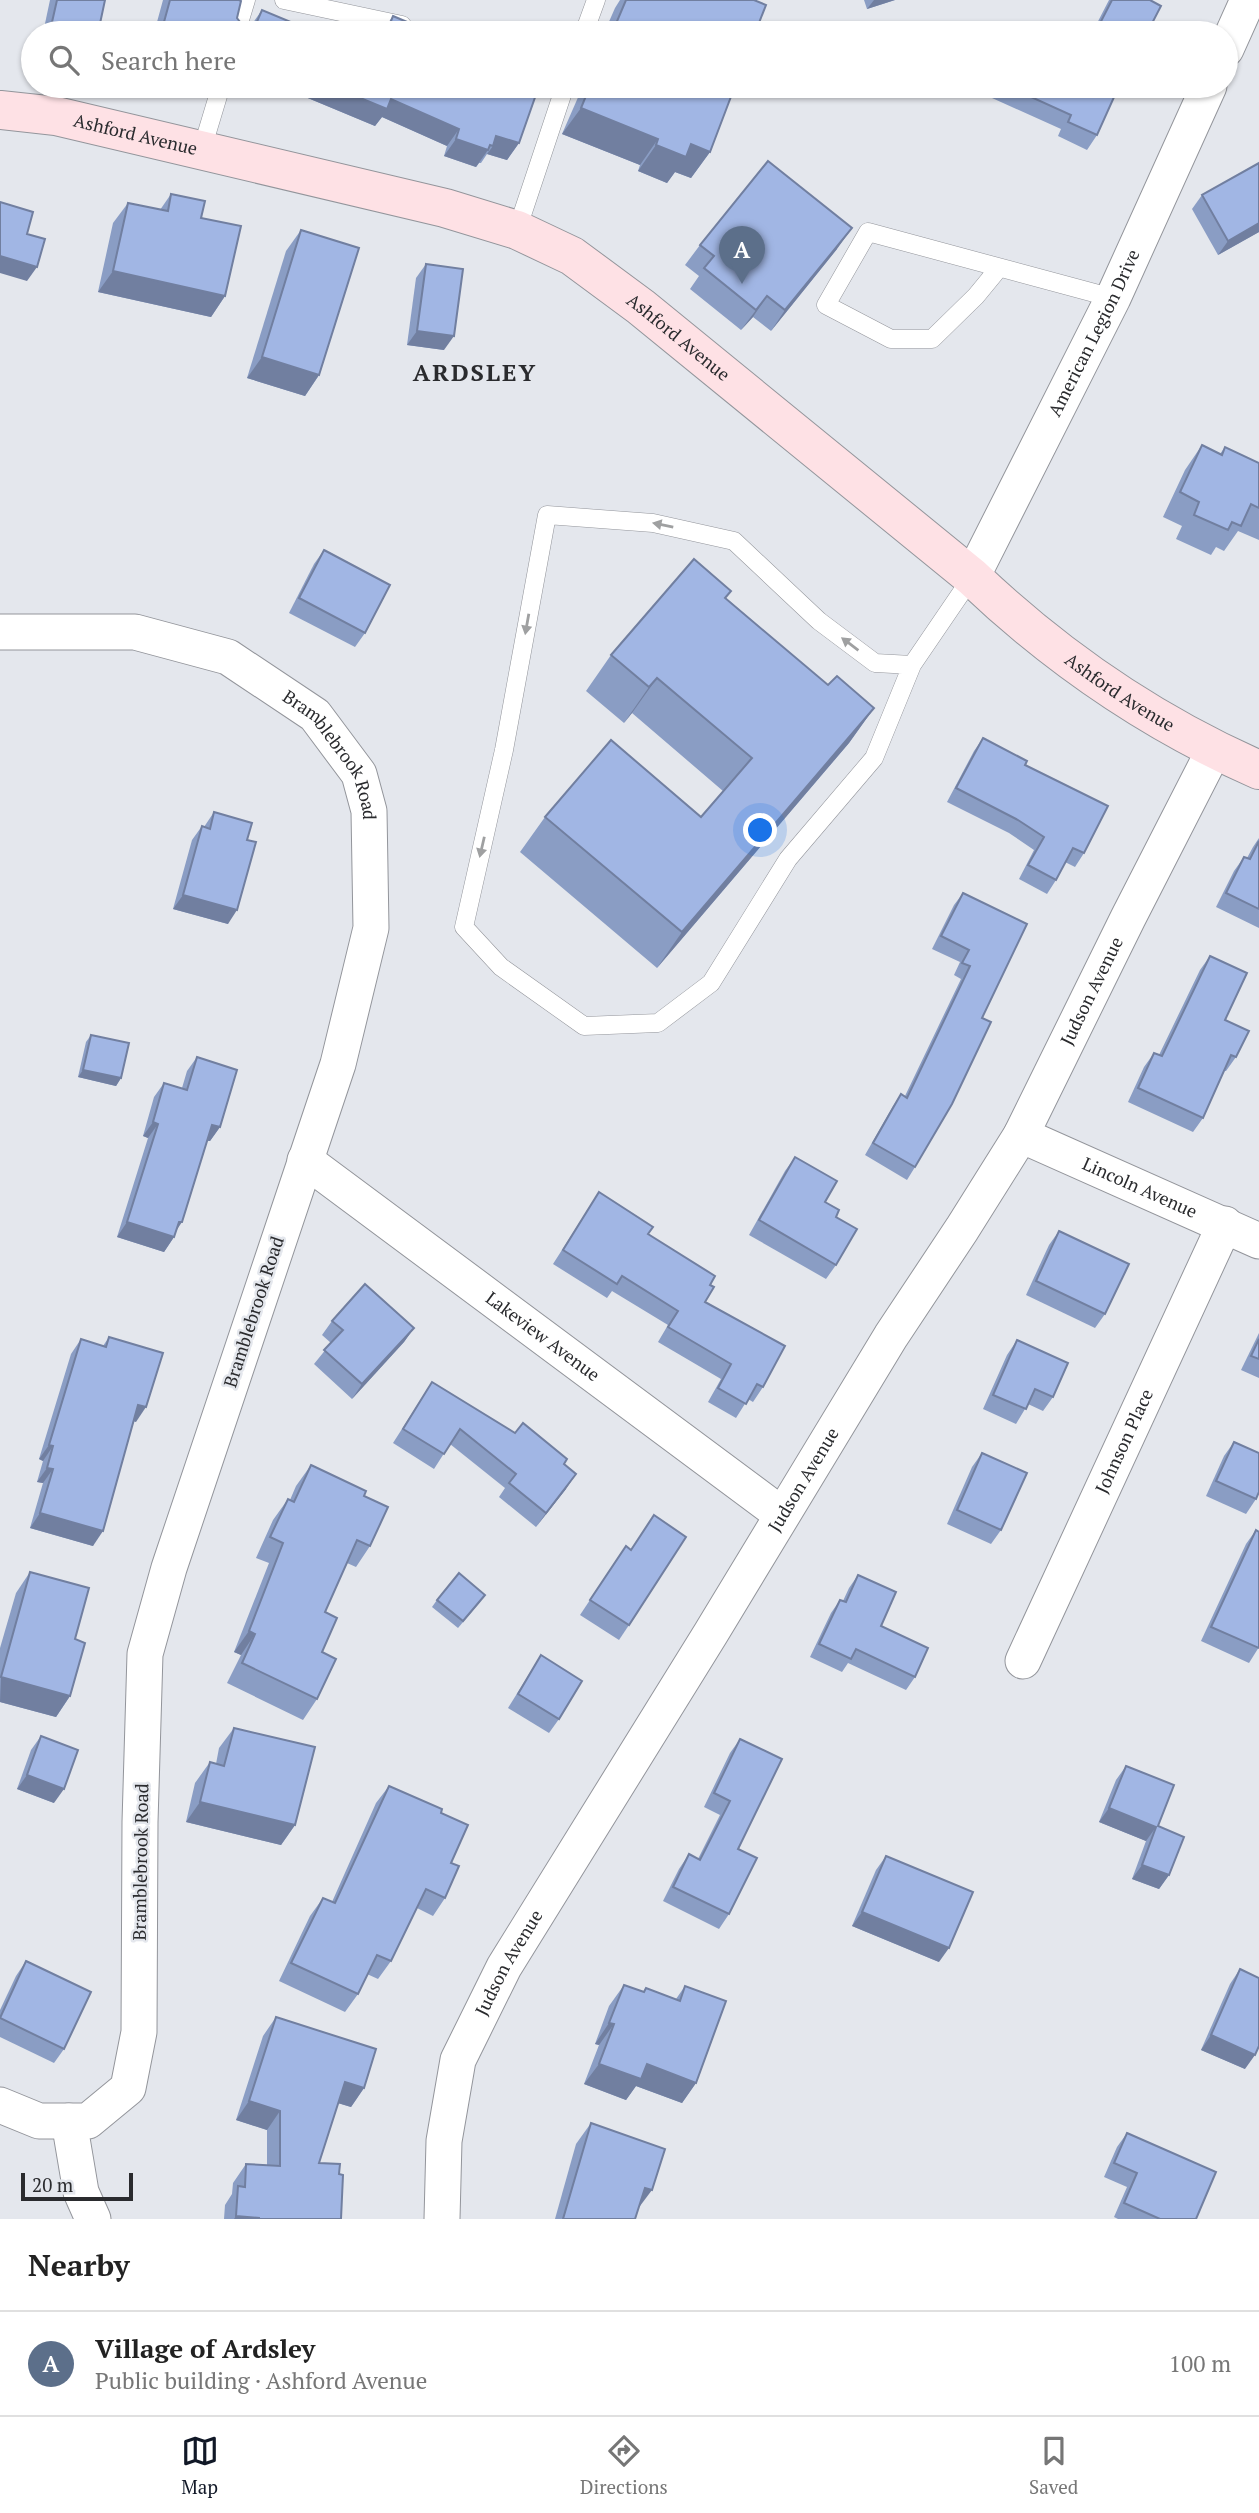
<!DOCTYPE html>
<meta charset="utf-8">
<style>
body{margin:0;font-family:"PT Serif",serif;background:#f2f2f2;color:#222}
.scale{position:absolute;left:21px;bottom:18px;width:112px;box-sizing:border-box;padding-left:7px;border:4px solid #2a2b2e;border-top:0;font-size:19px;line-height:24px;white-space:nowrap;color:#2a2b2e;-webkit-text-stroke:5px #e4e7ed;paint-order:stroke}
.you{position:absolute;left:761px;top:831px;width:24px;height:24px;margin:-18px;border:5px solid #fff;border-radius:50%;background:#1a73e8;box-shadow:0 0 0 10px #1a73e833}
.badge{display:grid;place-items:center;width:46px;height:46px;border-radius:50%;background:#111827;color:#fff;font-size:23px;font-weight:700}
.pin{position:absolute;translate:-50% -58px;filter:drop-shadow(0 2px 4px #0008)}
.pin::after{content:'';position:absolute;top:37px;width:24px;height:21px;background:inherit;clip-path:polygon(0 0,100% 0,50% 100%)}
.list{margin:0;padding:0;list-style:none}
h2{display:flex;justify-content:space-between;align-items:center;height:91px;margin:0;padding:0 28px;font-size:30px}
h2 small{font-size:23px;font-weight:400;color:#767676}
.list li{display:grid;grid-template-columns:46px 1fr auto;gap:21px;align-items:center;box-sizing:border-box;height:105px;padding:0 28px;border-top:2px solid #e0e0e0}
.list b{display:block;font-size:26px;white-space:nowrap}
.list p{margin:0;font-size:23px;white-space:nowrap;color:#767676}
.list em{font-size:23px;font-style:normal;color:#767676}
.icon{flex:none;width:38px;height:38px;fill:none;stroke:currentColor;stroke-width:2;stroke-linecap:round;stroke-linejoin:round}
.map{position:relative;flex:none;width:1259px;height:2219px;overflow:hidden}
.search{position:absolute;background:#fff;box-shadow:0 2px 5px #0004;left:21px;right:21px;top:21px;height:77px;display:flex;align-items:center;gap:18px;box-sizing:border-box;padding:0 24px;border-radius:38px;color:#767676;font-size:26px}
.sheet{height:196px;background:#fff}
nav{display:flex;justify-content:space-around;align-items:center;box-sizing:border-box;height:98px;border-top:2px solid #e0e0e0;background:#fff;font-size:19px;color:#767676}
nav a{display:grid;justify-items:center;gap:4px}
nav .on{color:#111827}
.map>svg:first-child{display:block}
</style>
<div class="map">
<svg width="1259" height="2219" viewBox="0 0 1259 2219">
<rect width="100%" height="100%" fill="#e4e7ed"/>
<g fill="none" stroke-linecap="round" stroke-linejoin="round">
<defs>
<g id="service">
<polyline points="284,0 402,25"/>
<polyline points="236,33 246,0"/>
<polyline points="584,33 596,0"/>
<polyline points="202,149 221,86"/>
<polyline points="517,230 565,86"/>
<polyline points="999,268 976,296 932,339 891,339 826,305 868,232 1113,298"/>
<polyline points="912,665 875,663 819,621 734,541 653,523 547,515 504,750 464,927 501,967 584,1026 658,1023 711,983 788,859 874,758 912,665 972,577"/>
</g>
<g id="minor">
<polyline points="1226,49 1248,0"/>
<path id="s1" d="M 972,577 L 1113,298 L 1209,86"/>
<path id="s2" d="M 0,632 L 135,632 L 228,657 L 315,715 L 359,774 L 369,811 L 371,928 L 338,1064 L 169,1568 L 145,1654 L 140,1822 L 139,2032 L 128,2088 L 88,2121 L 39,2121 L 0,2105"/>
<path id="s3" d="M 1021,1135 L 1259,1241"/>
<path id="s4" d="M 305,1160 L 781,1514"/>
<path id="s5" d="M 1023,1661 L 1225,1224"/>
<polyline points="69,2121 81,2192 93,2219"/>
<path id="s6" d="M 442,2219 L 444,2141 L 458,2060 L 504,1967 L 711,1633 L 891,1336 L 962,1229 L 1021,1135 L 1128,918 L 1214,750"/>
</g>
<g id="secondary">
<path id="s7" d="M 0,110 L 56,116 L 445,208 L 517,230 L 572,256 L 641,307 L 972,577 C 1056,657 1152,723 1259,770"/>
</g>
</defs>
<!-- service casing -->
<use href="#service" stroke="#93959b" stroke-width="19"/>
<!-- minor casing -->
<use href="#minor" stroke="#93959b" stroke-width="37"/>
<!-- secondary casing -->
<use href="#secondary" stroke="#93959b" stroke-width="40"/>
<!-- service -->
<use href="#service" stroke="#fff" stroke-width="18"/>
<!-- minor -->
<use href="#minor" stroke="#fff" stroke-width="35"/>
<!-- secondary -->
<use href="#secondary" stroke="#fee1e5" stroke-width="38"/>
</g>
<!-- wall -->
<g fill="#8a9dc4">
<polygon points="50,0 105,0 98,33 43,33"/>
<polygon points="163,0 239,0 237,18 244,27 250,27 262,10 317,33 154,33"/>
<polygon points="620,0 626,0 755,33 604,33 615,8"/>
<polygon points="864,0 895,0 867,9"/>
<polygon points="1109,0 1150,0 1147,33 1092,33"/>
<polygon points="393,16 433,33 381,33"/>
<polygon points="279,86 539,86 519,143 507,160 487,154 481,163 479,163 476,167 444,156 447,146 382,117 375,126"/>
<polygon points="583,86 735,86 710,152 691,178 675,172 667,183 638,171 640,165 562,134"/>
<polygon points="997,86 1119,86 1097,135 1087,150 1058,136 1061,129 992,98"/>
<polygon points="171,194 201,218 225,296 211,317 98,292 113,223 128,203 160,210"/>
<polygon points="1202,195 1259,232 1218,255 1192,209"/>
<polygon points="301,230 319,375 305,396 247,378 286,251"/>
<polygon points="700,245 837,249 771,331 753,317 741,330 690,289 699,276 685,265"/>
<polygon points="426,264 444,350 407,345 416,278"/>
<polygon points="1202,445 1220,454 1225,447 1259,463 1259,540 1238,531 1224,551 1216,547 1211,555 1176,539 1182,526 1163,517 1185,470"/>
<polygon points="324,550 365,633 355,647 289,613 314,564"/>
<polygon points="726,598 828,685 874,708 849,743 657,968 520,852 545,817 701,817 723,791 632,713 624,723 586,691 611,655"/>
<polygon points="983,738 1025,765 1084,853 1075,867 1065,862 1056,880 1047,894 1019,879 1034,850 1009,833 947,802 974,751"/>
<polygon points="214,812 247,840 228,924 173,909 192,840 202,826 204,827"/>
<polygon points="1259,838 1259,928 1216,907 1234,871 1244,857 1247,858 1253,847"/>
<polygon points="963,893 982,1018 915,1167 907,1180 865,1155 893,1106 901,1094 905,1096 961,979 954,975 960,962 932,949 954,905"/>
<polygon points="1210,956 1225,1020 1236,1057 1226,1071 1224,1071 1203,1118 1193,1132 1128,1102 1144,1067 1154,1053 1159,1055 1200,970"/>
<polygon points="91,1035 121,1078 116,1086 78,1077 86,1042"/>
<polygon points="197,1057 220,1127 210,1141 207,1141 174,1237 164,1252 117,1237 148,1138 143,1136 154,1097 164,1083 182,1088 187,1071"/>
<polygon points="795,1157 836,1217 836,1265 826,1279 749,1235 785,1171"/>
<polygon points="599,1192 710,1285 705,1302 763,1387 753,1402 748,1399 736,1418 708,1402 721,1379 658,1342 668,1325 612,1291 607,1298 553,1264"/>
<polygon points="1059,1231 1105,1314 1095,1328 1026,1295 1049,1245"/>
<polygon points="332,1321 414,1328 404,1342 352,1399 314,1364 331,1343 322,1335"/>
<polygon points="1259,1333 1259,1378 1241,1370"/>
<polygon points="109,1337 136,1422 134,1421 93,1546 30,1528 43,1483 37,1482 43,1461 39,1459 71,1354 81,1339 103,1346"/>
<polygon points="1017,1340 1053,1397 1043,1411 1028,1404 1016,1424 983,1409 1007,1355"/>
<polygon points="432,1382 564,1464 566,1489 536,1527 499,1497 505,1488 450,1444 434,1469 393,1443"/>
<polygon points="1234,1442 1256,1499 1246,1514 1206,1496 1224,1456"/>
<polygon points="982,1453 1001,1530 991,1544 947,1524 972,1467"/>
<polygon points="311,1465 364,1496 370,1546 356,1567 347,1563 325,1612 317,1699 303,1720 227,1683 241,1655 234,1652 269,1563 256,1558 273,1520 288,1499 290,1500 296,1486"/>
<polygon points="1256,1530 1259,1647 1249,1663 1201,1641 1246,1544"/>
<polygon points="630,1550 629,1625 619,1640 580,1615 616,1561"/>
<polygon points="30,1572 75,1639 70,1696 56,1717 0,1702 0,1648 16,1593"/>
<polygon points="858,1575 881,1626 915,1677 906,1690 848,1663 842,1672 810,1657 831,1613 840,1600 843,1601 849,1588"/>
<polygon points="437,1600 480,1602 458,1628 432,1607"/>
<polygon points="541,1655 559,1719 549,1733 508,1708"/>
<polygon points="234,1728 295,1825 281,1845 186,1822 195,1783 210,1762 216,1764 219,1748"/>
<polygon points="41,1736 54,1803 17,1789 31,1750"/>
<polygon points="740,1739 738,1849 729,1914 719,1929 663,1901 679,1869 689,1854 698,1859 720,1815 704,1807 730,1753"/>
<polygon points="1126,1766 1158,1826 1169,1875 1159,1889 1132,1879 1146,1841 1099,1822 1116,1780"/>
<polygon points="389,1786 441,1813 451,1863 445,1898 433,1916 417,1908 391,1961 378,1979 367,1974 358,1994 345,2012 279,1981 310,1916 323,1898 332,1902 376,1803"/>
<polygon points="886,1856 939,1962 852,1926 876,1870"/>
<polygon points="26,1961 64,2049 54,2063 0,2037 0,2010 16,1976"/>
<polygon points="1240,1969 1245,2069 1201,2050 1230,1984"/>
<polygon points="624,1985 643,1992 646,1988 676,1999 685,1986 696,2083 682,2103 636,2086 626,2100 584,2084 599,2045 595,2044 609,2006"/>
<polygon points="276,2017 364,2088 351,2107 338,2103 319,2163 339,2174 341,2219 224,2219 225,2205 232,2194 233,2183 246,2164 267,2165 267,2130 236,2120 263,2036"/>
<polygon points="591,2123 638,2209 635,2219 555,2219 576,2144"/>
<polygon points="1127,2133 1196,2219 1118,2219 1114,2217 1127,2187 1104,2177 1117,2147"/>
</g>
<!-- shaded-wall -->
<g fill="#717fa0">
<polygon points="874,0 895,0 867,9"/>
<polygon points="279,86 331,86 391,99 459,129 447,146 382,117 375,126"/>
<polygon points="581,108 658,139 640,165 562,134"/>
<polygon points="496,136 519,143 507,160 487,154 493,146"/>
<polygon points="456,139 488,150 476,167 444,156"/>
<polygon points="691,144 710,152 691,178 675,172 667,183 638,171 656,145"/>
<polygon points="1259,223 1259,232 1218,255 1228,241"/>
<polygon points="852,228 837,249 771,331 785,310"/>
<polygon points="0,256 37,267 27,281 0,273"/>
<polygon points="113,271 225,296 211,317 98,292"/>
<polygon points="767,296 753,317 741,330 756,310"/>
<polygon points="417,331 454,336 444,350 407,345"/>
<polygon points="262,357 319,375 305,396 247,378"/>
<polygon points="657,678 632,713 624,723 649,687"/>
<polygon points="874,708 849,743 657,968 682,932"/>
<polygon points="183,895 237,910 228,924 173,909"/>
<polygon points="83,1070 121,1078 116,1086 78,1077"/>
<polygon points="153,1122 158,1124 148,1138 143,1136"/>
<polygon points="212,1125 220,1127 210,1141 202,1140"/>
<polygon points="127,1222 182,1222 172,1237 174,1237 164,1252 117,1237"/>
<polygon points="414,1328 404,1342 352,1399 362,1384"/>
<polygon points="138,1405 146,1407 136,1422 128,1419"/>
<polygon points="49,1445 53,1446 43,1461 39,1459"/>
<polygon points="47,1468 53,1469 43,1483 37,1482"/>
<polygon points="576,1474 566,1489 536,1527 546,1513"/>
<polygon points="40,1513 103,1531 93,1546 30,1528"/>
<polygon points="249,1631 255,1634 241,1655 234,1652"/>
<polygon points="1,1677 70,1696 56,1717 0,1702"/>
<polygon points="27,1775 64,1789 54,1803 17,1789"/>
<polygon points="200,1802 295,1825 281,1845 186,1822"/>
<polygon points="1109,1808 1156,1827 1146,1841 1099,1822"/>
<polygon points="1142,1865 1169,1875 1159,1889 1132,1879"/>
<polygon points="862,1912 949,1948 939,1962 852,1926"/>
<polygon points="609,2023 614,2024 599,2045 595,2044"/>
<polygon points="1211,2035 1255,2055 1245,2069 1201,2050"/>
<polygon points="599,2064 647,2064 696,2083 682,2103 636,2086 626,2100 584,2084"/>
<polygon points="345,2082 364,2088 351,2107 331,2101"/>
<polygon points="249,2101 280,2111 267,2130 236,2120"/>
<polygon points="645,2188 652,2190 637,2210"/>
<polygon points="236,2216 259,2218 258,2219 234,2219"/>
</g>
<!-- building -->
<g fill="#a1b6e4" stroke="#717fa0" stroke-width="2">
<polygon points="57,0 105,0 98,33 60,33 50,31"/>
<polygon points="170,0 239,0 241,1 237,18 244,27 250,27 256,24 262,10 317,33 161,33"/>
<polygon points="626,0 754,0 766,5 755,33 612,33"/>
<polygon points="1112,0 1150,0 1161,6 1147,33 1095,33"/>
<polygon points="393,16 433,33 386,33"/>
<polygon points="330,26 348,33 327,33"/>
<polygon points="331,86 539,86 519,143 496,136 493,146 490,145 488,150 456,139 459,129 391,99 387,109"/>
<polygon points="590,86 735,86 710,152 691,144 686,157 656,145 658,139 581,108"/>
<polygon points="1007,86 1119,86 1097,135 1068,122 1071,115"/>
<polygon points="768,161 852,228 785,310 767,296 756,310 704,268 714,256 700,245"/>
<polygon points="1259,163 1259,223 1228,241 1202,195"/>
<polygon points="171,194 205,201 201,218 241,226 225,296 113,271 128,203 168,211"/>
<polygon points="0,202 33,212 27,234 45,239 37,267 0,256"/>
<polygon points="301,230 359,248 319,375 262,357"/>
<polygon points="426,264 463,269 454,336 417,331"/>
<polygon points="1202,445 1222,455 1225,447 1259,463 1259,508 1251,504 1241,526 1232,522 1228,530 1194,515 1199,502 1180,492"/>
<polygon points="324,550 390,585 365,633 299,598"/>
<polygon points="694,559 731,591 725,598 828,685 837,676 874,708 682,932 545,817 611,740 701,817 752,758 657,678 649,687 611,655"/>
<polygon points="983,738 1027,761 1025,765 1108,806 1084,853 1073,848 1056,880 1028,865 1044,837 1018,820 956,788"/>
<polygon points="214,812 252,823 247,840 256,842 237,910 183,895 202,826 210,829"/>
<polygon points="1259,841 1259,909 1226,893 1244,857 1250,859"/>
<polygon points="963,893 1027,924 982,1018 991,1022 952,1104 915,1167 873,1143 901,1094 907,1098 970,966 962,963 969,950 941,936"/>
<polygon points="1210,956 1247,973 1225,1020 1249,1031 1236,1057 1231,1055 1203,1118 1138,1088 1154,1053 1162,1056"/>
<polygon points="91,1035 129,1043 121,1078 83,1070"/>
<polygon points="197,1057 237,1070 220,1127 212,1125 182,1222 179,1222 174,1237 127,1222 158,1124 153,1122 164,1083 187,1090"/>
<polygon points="795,1157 837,1181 825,1202 839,1210 836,1217 857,1229 836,1265 759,1220"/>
<polygon points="599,1192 653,1227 648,1234 715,1276 710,1285 714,1287 705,1302 785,1346 763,1387 757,1384 746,1404 718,1388 731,1364 668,1327 678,1311 622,1276 617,1284 563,1250"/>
<polygon points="1059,1231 1129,1264 1105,1314 1036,1281"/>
<polygon points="365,1284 414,1328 362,1384 324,1350 343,1330 332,1321"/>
<polygon points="109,1337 163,1353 146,1407 138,1405 103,1531 40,1513 53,1469 47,1468 53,1446 49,1445 81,1339 106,1347"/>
<polygon points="1259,1339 1259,1359 1251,1356"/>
<polygon points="1017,1340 1068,1363 1053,1397 1035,1389 1026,1409 993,1395"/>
<polygon points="432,1382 515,1433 523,1423 567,1459 564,1464 576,1474 546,1513 509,1483 516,1474 460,1429 444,1454 403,1429"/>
<polygon points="1234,1442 1259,1453 1259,1492 1256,1499 1216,1481"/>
<polygon points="982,1453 1027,1473 1001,1530 957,1510"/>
<polygon points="311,1465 366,1491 364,1496 388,1507 370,1546 357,1540 325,1612 337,1618 322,1652 336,1659 317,1699 242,1663 255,1634 249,1631 283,1543 270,1537 288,1499 294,1502"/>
<polygon points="654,1515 686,1537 629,1625 590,1600 626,1546 631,1550"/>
<polygon points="1256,1530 1259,1532 1259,1648 1211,1627"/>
<polygon points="30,1572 89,1588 75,1639 85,1643 70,1696 1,1677"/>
<polygon points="459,1573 485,1595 463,1621 437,1600"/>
<polygon points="858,1575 896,1592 881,1626 928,1648 915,1677 856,1649 851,1659 819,1644 840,1600 846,1602"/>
<polygon points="541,1655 582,1681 559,1719 518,1694"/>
<polygon points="234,1728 315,1747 295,1825 200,1802 210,1762 224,1766"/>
<polygon points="41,1736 78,1750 64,1789 27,1775"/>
<polygon points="740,1739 782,1759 738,1849 757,1858 729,1914 673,1887 689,1854 700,1860 730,1801 714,1793"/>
<polygon points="1126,1766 1174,1785 1158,1826 1184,1837 1169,1875 1142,1865 1156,1827 1109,1808"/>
<polygon points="389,1786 442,1809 441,1813 468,1825 451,1863 459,1866 445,1898 426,1889 391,1961 377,1955 358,1994 291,1963 323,1898 335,1903"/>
<polygon points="886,1856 973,1892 949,1948 862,1912"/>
<polygon points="26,1961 91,1992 64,2049 0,2018"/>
<polygon points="1240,1969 1259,1978 1259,2046 1255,2055 1211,2035"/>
<polygon points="624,1985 644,1992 646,1988 680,2001 685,1986 726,2001 696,2083 647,2064 641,2079 599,2064 614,2024 609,2023"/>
<polygon points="276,2017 376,2049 364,2088 345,2082 319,2163 340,2164 339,2174 343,2175 341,2219 259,2219 259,2218 236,2216 238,2186 245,2187 246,2164 280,2166 280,2111 249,2101"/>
<polygon points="591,2123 665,2149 652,2190 645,2188 635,2219 563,2219"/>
<polygon points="1127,2133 1216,2172 1196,2219 1160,2219 1124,2203 1137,2173 1114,2163"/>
</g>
<!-- one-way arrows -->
<defs><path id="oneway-solid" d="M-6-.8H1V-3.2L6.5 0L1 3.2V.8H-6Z" transform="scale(1.75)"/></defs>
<g fill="#9fa0a1">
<use href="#oneway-solid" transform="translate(663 525) rotate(-168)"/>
<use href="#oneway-solid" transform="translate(527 624) rotate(100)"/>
<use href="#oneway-solid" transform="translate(850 644) rotate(-143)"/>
<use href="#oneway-solid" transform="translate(482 847) rotate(103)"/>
</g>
<g text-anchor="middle" stroke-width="5" stroke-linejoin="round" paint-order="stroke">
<!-- street labels -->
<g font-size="18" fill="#2a2b2e" stroke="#e4e7ed">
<text dy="6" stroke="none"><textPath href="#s7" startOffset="138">Ashford Avenue</textPath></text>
<text dy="6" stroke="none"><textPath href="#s1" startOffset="273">American Legion Drive</textPath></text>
<text dy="6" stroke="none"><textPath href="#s7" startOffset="726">Ashford Avenue</textPath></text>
<text dy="6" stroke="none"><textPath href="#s7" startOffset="1293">Ashford Avenue</textPath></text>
<text dy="6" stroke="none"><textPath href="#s2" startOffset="378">Bramblebrook Road</textPath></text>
<text dy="6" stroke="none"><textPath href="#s6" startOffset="1404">Judson Avenue</textPath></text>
<text dy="6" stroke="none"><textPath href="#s3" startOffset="130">Lincoln Avenue</textPath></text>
<text transform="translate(254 1312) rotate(-72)" y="6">Bramblebrook Road</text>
<text dy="6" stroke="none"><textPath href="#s4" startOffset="296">Lakeview Avenue</textPath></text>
<text dy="6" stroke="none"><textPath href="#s5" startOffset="242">Johnson Place</textPath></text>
<text dy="6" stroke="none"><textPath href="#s6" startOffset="836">Judson Avenue</textPath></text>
<text transform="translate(141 1862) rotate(-89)" y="6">Bramblebrook Road</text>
<text dy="6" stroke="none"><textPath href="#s6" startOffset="270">Judson Avenue</textPath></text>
</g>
<!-- district labels -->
<g font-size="24" font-weight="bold" letter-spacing="2" fill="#2a2b2e" stroke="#e4e7ed">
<text x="475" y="381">ARDSLEY</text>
</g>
</g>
</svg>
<div class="scale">20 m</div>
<div class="you"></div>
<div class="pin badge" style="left:742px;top:284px;background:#5c6f8a">A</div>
<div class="search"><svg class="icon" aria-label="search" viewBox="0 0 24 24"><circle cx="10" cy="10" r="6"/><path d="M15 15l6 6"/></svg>Search here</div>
</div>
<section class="sheet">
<h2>Nearby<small></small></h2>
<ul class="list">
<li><span class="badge" style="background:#5c6f8a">A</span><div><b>Village of Ardsley</b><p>Public building · Ashford Avenue</p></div><em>100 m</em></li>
</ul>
</section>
<nav>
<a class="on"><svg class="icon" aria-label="map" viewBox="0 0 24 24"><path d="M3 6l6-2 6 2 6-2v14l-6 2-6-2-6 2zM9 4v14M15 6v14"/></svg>Map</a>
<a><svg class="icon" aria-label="directions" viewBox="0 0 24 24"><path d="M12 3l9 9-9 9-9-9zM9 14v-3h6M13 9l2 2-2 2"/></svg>Directions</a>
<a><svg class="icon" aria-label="saved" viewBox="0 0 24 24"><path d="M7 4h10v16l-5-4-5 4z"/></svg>Saved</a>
</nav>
